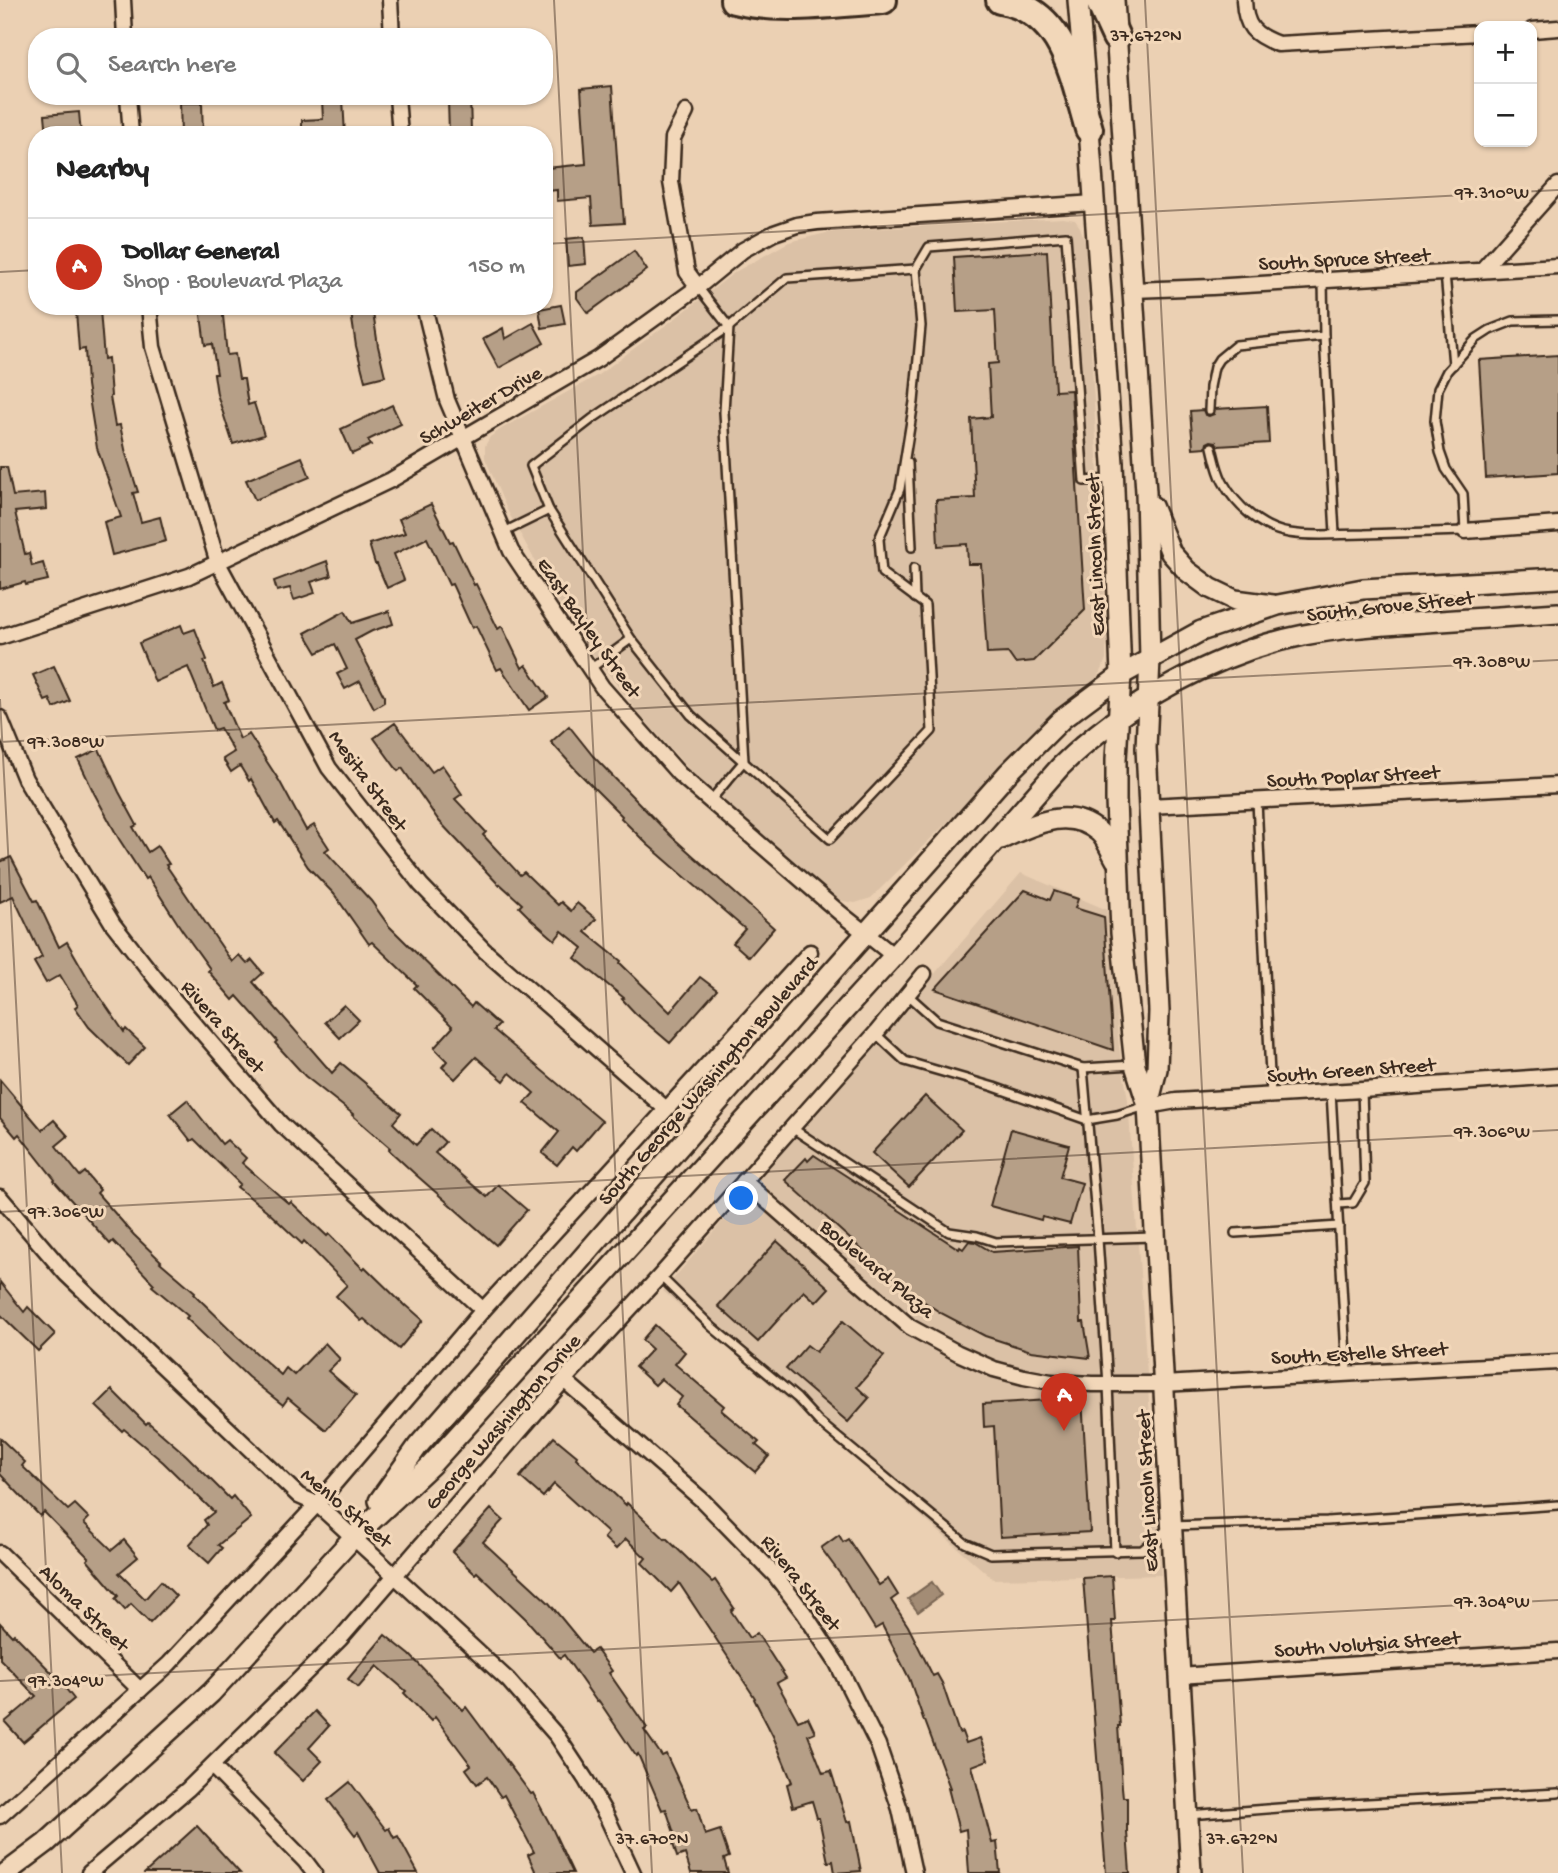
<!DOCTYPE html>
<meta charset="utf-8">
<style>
body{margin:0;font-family:"Gochi Hand",sans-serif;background:#f6f6f6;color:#222}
.controls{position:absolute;right:21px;top:21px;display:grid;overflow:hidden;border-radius:14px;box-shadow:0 2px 5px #0004}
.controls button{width:63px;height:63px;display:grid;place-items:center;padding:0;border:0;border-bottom:2px solid #e0e0e0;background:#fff;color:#222;font:35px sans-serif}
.you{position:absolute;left:742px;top:1199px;width:24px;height:24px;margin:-18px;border:5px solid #fff;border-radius:50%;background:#1a73e8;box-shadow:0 0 0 10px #1a73e833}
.badge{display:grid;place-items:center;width:46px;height:46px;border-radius:50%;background:#c8321e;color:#fff;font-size:23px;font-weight:700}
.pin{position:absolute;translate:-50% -58px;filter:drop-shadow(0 2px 4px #0008)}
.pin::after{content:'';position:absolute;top:37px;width:24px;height:21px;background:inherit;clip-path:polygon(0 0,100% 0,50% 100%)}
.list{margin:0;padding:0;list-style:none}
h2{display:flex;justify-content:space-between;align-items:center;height:91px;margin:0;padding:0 28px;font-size:30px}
h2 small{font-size:23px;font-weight:400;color:#767676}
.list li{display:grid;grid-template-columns:46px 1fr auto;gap:21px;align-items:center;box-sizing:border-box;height:98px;padding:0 28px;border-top:2px solid #e0e0e0}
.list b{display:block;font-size:26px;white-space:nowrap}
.list p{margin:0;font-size:23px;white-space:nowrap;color:#767676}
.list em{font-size:23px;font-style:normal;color:#767676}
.icon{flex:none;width:38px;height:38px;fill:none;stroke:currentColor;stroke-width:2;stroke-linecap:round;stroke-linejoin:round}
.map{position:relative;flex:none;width:1558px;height:1873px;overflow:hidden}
.search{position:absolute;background:#fff;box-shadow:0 2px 5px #0004;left:28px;top:28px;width:525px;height:77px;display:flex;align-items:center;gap:18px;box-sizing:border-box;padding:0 24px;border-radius:28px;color:#767676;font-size:26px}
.panel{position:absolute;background:#fff;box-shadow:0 2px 5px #0004;left:28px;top:126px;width:525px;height:189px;border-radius:28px}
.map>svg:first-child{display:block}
</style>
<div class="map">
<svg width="1558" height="1873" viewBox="0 0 1558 1873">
<rect width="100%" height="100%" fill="#ebd0b3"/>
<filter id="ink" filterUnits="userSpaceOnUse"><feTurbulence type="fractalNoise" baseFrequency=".0143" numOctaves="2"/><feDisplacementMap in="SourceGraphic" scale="14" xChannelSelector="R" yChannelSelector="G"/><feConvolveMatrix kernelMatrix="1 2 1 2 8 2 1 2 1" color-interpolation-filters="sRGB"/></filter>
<g filter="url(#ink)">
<!-- built -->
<g fill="#dbc1a6">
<polygon points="1063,218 1075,220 1080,227 1085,242 1107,634 1106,659 1101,672 1088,689 1070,700 871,898 855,903 843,901 831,895 696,777 640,715 587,646 553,593 507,510 485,458 485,446 490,437 501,429 598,375 685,311 735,272 789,242 835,231"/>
<polygon points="1021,873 1107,910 1119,1046 1128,1100 1161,1575 993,1579 663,1291"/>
</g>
<!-- water -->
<polygon fill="#a38c75" stroke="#796552" stroke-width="2" points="932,1582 941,1595 918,1612 908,1599"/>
<!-- building -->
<g fill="#b69f87" stroke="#3b2a1e" stroke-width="2">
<polygon points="612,86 619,187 621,187 624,223 593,225 591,198 557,201 557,190 549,191 547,168 586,164 581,89"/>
<polygon points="455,96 470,96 471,131 449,132 448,101 455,101"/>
<polygon points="343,99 345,135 302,135 302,120 323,119 322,100"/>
<polygon points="180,103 202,103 203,135 181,135"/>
<polygon points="79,112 81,135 47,135 45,115"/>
<polygon points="584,237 586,264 568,266 566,239"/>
<polygon points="634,251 647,270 588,313 577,298 577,292"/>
<polygon points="1047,251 1055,391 1071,390 1085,610 1034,661 1015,663 1008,653 987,654 981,564 968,564 967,544 938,546 936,500 975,498 971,419 991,417 988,364 998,363 995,310 957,312 954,257"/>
<polygon points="561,305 565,324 542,328 539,309"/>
<polygon points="222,306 227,355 235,354 239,379 244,379 248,405 254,403 264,435 233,444 217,394 214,374 217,374 212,344 205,345 200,308"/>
<polygon points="350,306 372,306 378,346 385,376 365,381 356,346"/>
<polygon points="100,310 104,359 108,358 111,396 110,397 115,426 120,425 126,454 138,492 133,493 141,522 160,517 166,541 112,555 104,522 121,517 97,448 87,385 85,349 79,350 76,312"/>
<polygon points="533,323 544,343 499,368 483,339 503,328 505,339"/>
<polygon points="1558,355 1558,473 1486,478 1479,360"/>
<polygon points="392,405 401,424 368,440 371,445 352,454 341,429"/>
<polygon points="1267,406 1269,443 1218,446 1216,442 1211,441 1207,443 1206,447 1193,448 1190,411 1203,410 1205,415 1209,416 1214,414 1215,409"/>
<polygon points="302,457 310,477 255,500 246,480"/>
<polygon points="0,467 7,467 13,496 45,493 46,509 15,512 25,554 29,553 32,566 43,563 48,580 26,585 25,582 0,589"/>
<polygon points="431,504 450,542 453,541 474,585 476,584 498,629 502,626 522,668 526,665 548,697 529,710 501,668 497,670 476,626 472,628 452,584 449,585 427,538 394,554 404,580 387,588 377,564 375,564 369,544 405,533 399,519"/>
<polygon points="327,561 331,576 311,582 315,593 294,600 290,588 277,591 274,581"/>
<polygon points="345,611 352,623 389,611 393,624 372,631 355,640 384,696 384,702 374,708 360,681 345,689 337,674 347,669 335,644 317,653 305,633"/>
<polygon points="181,625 184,633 195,629 207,660 204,661 214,687 222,683 229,700 224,702 240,739 249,734 280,782 306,830 314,825 329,848 325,851 371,901 389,926 471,1007 474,1003 499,1025 494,1030 602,1121 576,1151 572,1147 557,1165 542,1153 559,1132 525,1103 534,1093 510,1073 504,1081 476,1057 455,1079 442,1067 447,1061 434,1048 453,1027 414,988 417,985 372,942 369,944 334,894 308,867 278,821 275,823 251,779 249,781 240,766 231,772 223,759 234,752 220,728 214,730 188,667 155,682 139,643"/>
<polygon points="54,666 70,701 54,708 50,699 45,701 33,675"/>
<polygon points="395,723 432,772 442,765 462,794 455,799 486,832 483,835 520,875 524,872 558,905 561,902 571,911 577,903 596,919 585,932 621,961 620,963 670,1012 700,977 717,990 670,1043 636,1014 622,999 624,998 575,958 583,948 562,931 555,940 532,920 519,907 522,904 500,884 499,885 439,821 402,768 398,771 374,738"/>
<polygon points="569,726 593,756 671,836 774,928 749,957 733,943 745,929 647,844 621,818 622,816 577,771 551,742"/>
<polygon points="99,749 119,792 137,825 133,827 148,852 157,846 169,864 166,865 232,962 239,955 247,964 252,960 263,973 253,982 332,1073 341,1063 401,1113 393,1123 416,1145 431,1129 445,1142 435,1153 487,1197 498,1185 527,1210 496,1245 415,1174 389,1150 390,1148 352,1115 353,1114 305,1076 275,1043 277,1041 237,996 233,1000 208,971 210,969 182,930 148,877 145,879 119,839 94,793 78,759"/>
<polygon points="11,857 34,901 37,900 59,947 67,942 90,982 124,1032 126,1029 145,1047 128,1065 89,1027 75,1007 78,1005 60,975 46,983 34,962 42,957 13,896 0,902 0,862"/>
<polygon points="1025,890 1050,900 1054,891 1078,899 1075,908 1104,917 1113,1050 935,989"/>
<polygon points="344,1005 359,1020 340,1038 325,1022"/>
<polygon points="0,1080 42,1130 54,1120 68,1136 56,1146 80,1176 85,1172 100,1190 97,1193 134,1235 161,1261 160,1262 195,1292 194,1294 236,1335 281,1375 286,1368 294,1375 325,1343 340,1359 328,1371 356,1395 326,1430 288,1398 283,1405 248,1377 186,1318 188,1316 152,1286 154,1284 113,1241 110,1244 54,1181 55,1180 19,1134 16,1137 0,1118"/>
<polygon points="925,1096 962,1130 909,1187 872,1153"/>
<polygon points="187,1100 222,1144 227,1140 246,1158 242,1163 289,1204 291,1202 327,1236 329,1234 363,1269 365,1267 405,1306 406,1305 423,1320 399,1349 364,1319 361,1321 336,1296 347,1285 304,1241 302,1244 266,1210 237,1187 240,1184 194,1139 191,1141 170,1114"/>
<polygon points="1011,1129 1069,1145 1060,1177 1082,1183 1070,1224 1042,1217 1041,1220 990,1206"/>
<polygon points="814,1155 959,1249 960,1247 963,1249 969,1241 975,1242 992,1252 1078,1246 1081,1322 1084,1322 1090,1358 1031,1351 985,1336 941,1313 905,1289 785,1180 806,1158 808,1161"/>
<polygon points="777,1241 829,1288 816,1302 804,1291 758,1342 718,1306"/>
<polygon points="0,1282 24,1312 28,1307 55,1334 38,1351 0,1314"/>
<polygon points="843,1321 884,1356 857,1387 869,1398 848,1422 786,1369 807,1345 816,1352"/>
<polygon points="655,1325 685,1352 675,1364 724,1406 721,1410 759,1442 756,1445 769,1456 755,1472 676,1405 682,1397 661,1379 655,1385 635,1367 652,1349 642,1340"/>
<polygon points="112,1390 146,1424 148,1422 186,1455 230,1499 233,1496 251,1518 218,1545 222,1548 209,1563 189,1545 207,1525 204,1520 214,1512 163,1462 124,1429 122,1431 96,1406"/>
<polygon points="1082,1398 1090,1532 1000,1537 994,1426 984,1427 983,1404"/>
<polygon points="554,1437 577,1456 576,1458 626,1505 627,1503 665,1539 666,1538 712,1582 715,1580 734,1608 731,1611 749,1638 757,1633 786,1678 777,1683 798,1721 808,1717 815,1732 808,1735 823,1773 831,1771 847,1822 851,1821 861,1871 835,1873 833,1861 828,1862 819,1818 817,1818 812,1801 793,1807 787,1784 792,1782 773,1736 754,1699 755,1698 679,1583 671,1592 642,1563 646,1558 626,1539 616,1549 604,1538 608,1533 554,1484 543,1497 520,1477"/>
<polygon points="0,1438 25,1462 22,1466 68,1510 75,1504 89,1518 84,1523 112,1550 124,1540 138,1557 119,1573 145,1599 161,1581 176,1596 150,1623 131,1604 125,1610 115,1599 118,1596 87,1560 89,1558 44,1512 40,1516 0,1474"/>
<polygon points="491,1509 503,1520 483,1542 549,1603 590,1653 596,1649 612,1671 609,1673 647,1728 644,1730 662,1756 666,1754 692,1810 697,1808 705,1835 720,1830 729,1857 724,1859 728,1873 691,1873 685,1854 677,1857 671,1837 675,1836 666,1809 662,1810 638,1754 636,1756 599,1701 597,1702 564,1655 560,1658 526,1619 477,1572 475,1574 452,1552"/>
<polygon points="839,1535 843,1542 848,1539 879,1585 888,1579 898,1595 891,1600 908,1626 933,1676 937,1674 942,1683 959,1733 962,1732 966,1743 980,1738 988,1760 972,1766 992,1843 997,1842 1000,1873 969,1873 966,1829 959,1831 948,1788 950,1788 925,1721 924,1721 909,1678 882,1625 875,1629 846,1582 821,1548"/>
<polygon points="1112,1576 1115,1621 1112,1621 1120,1726 1118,1726 1122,1787 1123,1797 1127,1797 1127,1832 1130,1873 1106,1873 1083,1578"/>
<polygon points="0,1623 12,1636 14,1634 58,1679 74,1699 23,1742 5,1722 36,1696 0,1659"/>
<polygon points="385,1635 410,1655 463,1710 466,1707 531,1794 533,1793 552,1828 573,1873 536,1873 528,1855 534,1852 504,1795 501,1797 487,1777 477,1784 466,1769 471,1765 435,1717 431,1721 404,1693 406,1691 377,1666 358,1688 348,1679"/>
<polygon points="315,1711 329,1726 309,1748 322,1761 303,1781 274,1753"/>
<polygon points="350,1782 386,1830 389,1828 394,1838 398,1836 418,1873 380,1873 358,1832 355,1835 328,1800"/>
<polygon points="197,1826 240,1873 145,1873"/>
</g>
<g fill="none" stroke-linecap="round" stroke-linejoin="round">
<defs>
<g id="lane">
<polygon points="916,269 921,326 914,402 900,489 879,539 882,573 925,605 932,731 830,839 691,715 631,639 549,510 531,466 592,419 729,327 787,278"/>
<polyline points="916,269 929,247 1066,236 1084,481 1112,479"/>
<polyline points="1445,273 1453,365"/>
<polyline points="1323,281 1324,336 1335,534"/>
<polyline points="698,287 729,327 724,412 744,761 710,801"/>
<polyline points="1209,410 1210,387 1214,367 1219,359 1236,345 1324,336"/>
<path d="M 1212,447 C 1215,459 1217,471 1223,482 C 1236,506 1262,529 1289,533 C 1312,537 1340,534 1364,534 C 1397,533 1431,532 1465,531 L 1463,494 L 1446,469 L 1440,452 L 1435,421 L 1438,389 L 1447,371 L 1476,339 L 1490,330 L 1513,321 L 1558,320"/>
<polyline points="908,463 912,547"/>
<polyline points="504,532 549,510"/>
<polyline points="914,568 915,598"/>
<polyline points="590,669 631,639"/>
<polyline points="1257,801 1271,1096"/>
<polyline points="907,994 937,1021 1083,1068 1134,1065"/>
<polyline points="876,1034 905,1061 994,1087 1087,1120 1117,1115 1146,1106"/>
<polyline points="1083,1068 1098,1239 1108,1384 1115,1552"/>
<polyline points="1331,1092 1347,1373"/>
<polyline points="792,1128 949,1232 977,1236 996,1242 1154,1237"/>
<polyline points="1338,1204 1353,1203 1365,1183 1362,1090"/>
<polyline points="1235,1233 1339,1226"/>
<polyline points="660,1276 712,1327 797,1398 818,1421 965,1543 991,1554 1142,1550 1171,1526 1327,1521 1558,1505"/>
<polyline points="1188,1815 1292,1807 1558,1793"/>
</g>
<g id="street">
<polyline points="123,0 125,37"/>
<polyline points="390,0 392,37"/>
<path d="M 1244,0 C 1245,27 1254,35 1278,44 L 1479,33"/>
<polyline points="1532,30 1558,28"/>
<polyline points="128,96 131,135"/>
<polyline points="397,96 400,135"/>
<polyline points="686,112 673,138 671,182 687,272 698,287"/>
<polyline points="1482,270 1558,185"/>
<polyline points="1133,290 1212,287 1558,266"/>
<polyline points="149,306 153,347 218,563 329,768 421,885 485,951 666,1109"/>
<polyline points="424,306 447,400 511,551 602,687 679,774 840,913 894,956"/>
<polyline points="1465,531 1558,524"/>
<polyline points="0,637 189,576 391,480 598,359 698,287 743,250 774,233 797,225 817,222 1094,203"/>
<polyline points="0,718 25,779 113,924 156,979 281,1124 483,1310"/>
<polyline points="1149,806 1558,785"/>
<polyline points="1148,1106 1176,1101 1362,1090 1558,1076"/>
<polyline points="744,1181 910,1327 958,1353 994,1369 1024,1377 1051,1382 1093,1384 1163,1384 1558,1362"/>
<polyline points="0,1197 66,1274 299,1496 317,1504 508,1680 557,1736 586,1780 607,1817 633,1873"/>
<polyline points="564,1380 702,1500 775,1575 804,1613 837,1663 878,1745 900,1809 914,1873"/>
<polyline points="0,1553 140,1690"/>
<polyline points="1179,1676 1558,1651"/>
<polyline points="212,1766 305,1861 314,1873"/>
<polyline points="0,1816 169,1664 317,1504 483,1310 810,952"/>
<polyline points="89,1873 188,1789 340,1639 564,1380 660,1276 876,1033 924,974"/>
</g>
<g id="secondary">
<polyline points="1078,0 1089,129 1113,463 1121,675 1116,759 1116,800 1121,933 1135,1065 1148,1106 1191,1873"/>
<polyline points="1114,0 1146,492 1150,659 1146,748 1159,1011 1157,1069 1148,1105"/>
<polyline points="1152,506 1171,553 1187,571 1210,588 1235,600 1273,605"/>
<path d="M 1001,839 C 1033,825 1068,805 1099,832 C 1106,838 1111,851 1116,860"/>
<polyline points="379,1501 418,1446 830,974 1008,773 1062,719 1121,675 1201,631 1278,605 1363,589 1558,578"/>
<path d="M 6,1873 L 46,1843 L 211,1693 L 353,1538 L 431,1465 L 894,956 L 1060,767 C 1123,704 1217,652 1304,635 C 1345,627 1385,625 1426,622 C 1470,619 1514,616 1558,613"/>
</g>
<g id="highway">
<path d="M 734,0 C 782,12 834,3 883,0"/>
<path d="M 1000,0 C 1065,11 1073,76 1089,129"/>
<polyline points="1099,0 1116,37"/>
</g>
</defs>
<!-- lane casing -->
<use href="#lane" stroke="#3b2a1e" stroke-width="12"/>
<!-- street casing -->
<use href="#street" stroke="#3b2a1e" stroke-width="19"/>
<!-- secondary casing -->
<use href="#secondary" stroke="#3b2a1e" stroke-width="24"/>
<!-- highway casing -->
<use href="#highway" stroke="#3b2a1e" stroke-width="32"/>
<!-- lane -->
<use href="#lane" stroke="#f2d7b9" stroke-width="7"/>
<!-- street -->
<use href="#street" stroke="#f2d7b9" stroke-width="14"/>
<!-- secondary -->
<use href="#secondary" stroke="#f2d7b9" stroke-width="19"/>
<!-- highway -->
<use href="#highway" stroke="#f2d7b9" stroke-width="26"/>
</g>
</g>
<!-- ticks -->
<path fill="none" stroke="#3b2a1e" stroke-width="2" stroke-opacity="0.45" d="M 554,0 L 652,1873M 1145,0 L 1243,1873M 544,244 L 1558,190M 0,272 L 37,270M 0,699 L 62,1873M 0,742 L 1558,660M 0,1212 L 1558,1130M 0,1681 L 1558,1600"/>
<g text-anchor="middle" stroke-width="6" stroke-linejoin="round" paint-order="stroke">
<!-- street labels -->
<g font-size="21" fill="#3b2a1e" stroke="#f2d7b9">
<text transform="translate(1344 258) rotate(-3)" y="7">South Spruce Street</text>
<text transform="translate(480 404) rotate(-30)" y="7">Schweiter Drive</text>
<text transform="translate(1094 555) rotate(-92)" y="7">East Lincoln Street</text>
<text transform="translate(1390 605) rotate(-6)" y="7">South Grove Street</text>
<text transform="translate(590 627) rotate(55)" y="7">East Bayley Street</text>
<text transform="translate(1353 775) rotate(-3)" y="7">South Poplar Street</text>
<text transform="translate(369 780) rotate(54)" y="7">Mesita Street</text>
<text transform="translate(224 1026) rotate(49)" y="7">Rivera Street</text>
<text transform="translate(1351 1069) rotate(-4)" y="7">South Green Street</text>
<text transform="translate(707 1080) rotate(-49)" y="7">South George Washington Boulevard</text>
<text transform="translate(878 1268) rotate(40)" y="7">Boulevard Plaza</text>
<text transform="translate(1359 1352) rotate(-3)" y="7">South Estelle Street</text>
<text transform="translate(502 1421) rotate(-49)" y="7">George Washington Drive</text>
<text transform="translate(1146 1491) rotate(-93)" y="7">East Lincoln Street</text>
<text transform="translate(347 1507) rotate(40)" y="7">Menlo Street</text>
<text transform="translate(802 1582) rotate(52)" y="7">Rivera Street</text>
<text transform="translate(85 1607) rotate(44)" y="7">Aloma Street</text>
<text transform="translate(1367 1643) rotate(-4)" y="7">South Volutsia Street</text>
</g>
</g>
<g font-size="18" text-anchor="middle" fill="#3b2a1e" stroke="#f2d7b9" stroke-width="6" stroke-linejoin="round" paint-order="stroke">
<text x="1146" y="41">37.672°N</text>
<text x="1492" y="198">97.310°W</text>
<text x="1492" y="667">97.308°W</text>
<text x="66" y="747">97.308°W</text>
<text x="1492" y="1137">97.306°W</text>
<text x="66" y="1217">97.306°W</text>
<text x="1492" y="1607">97.304°W</text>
<text x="66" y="1686">97.304°W</text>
<text x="652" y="1844">37.670°N</text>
<text x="1242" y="1844">37.672°N</text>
</g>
</svg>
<div class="controls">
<button>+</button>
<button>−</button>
</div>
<div class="you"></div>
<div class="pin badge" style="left:1064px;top:1431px">A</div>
<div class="search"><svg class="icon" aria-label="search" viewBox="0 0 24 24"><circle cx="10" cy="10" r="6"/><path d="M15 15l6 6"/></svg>Search here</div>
<section class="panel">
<h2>Nearby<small></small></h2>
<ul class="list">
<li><span class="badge">A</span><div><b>Dollar General</b><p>Shop · Boulevard Plaza</p></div><em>150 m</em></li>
</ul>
</section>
</div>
